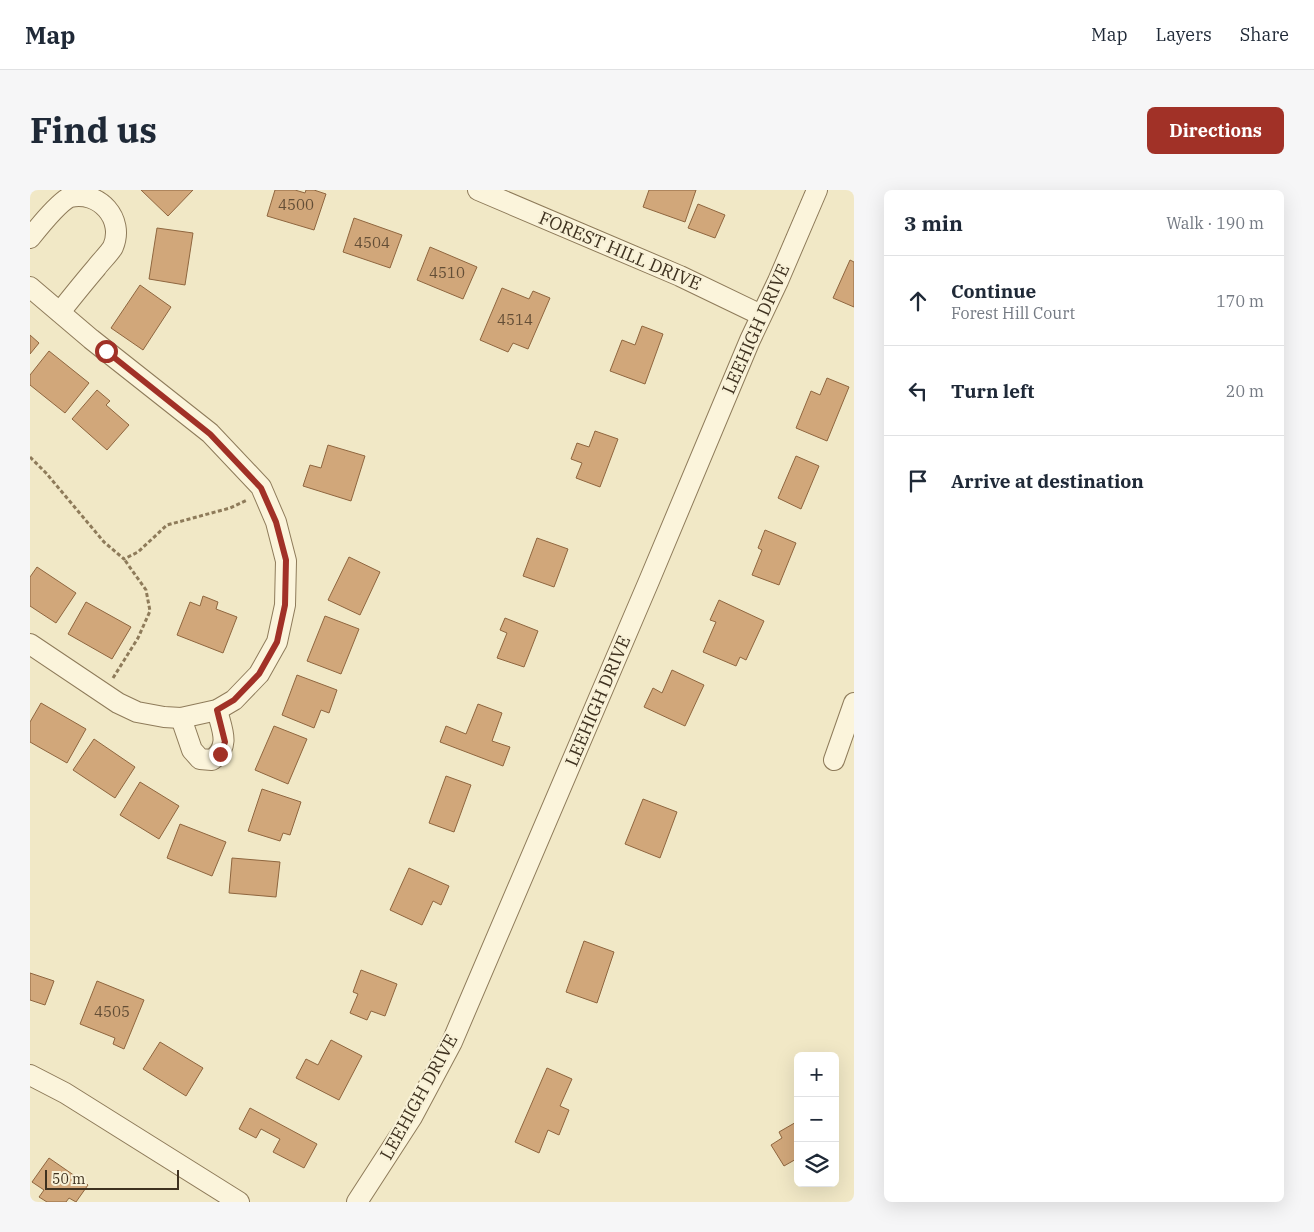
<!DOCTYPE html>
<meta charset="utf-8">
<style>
body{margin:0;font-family:"IBM Plex Serif",serif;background:#f6f6f7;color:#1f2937}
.controls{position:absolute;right:15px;bottom:15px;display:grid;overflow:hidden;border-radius:8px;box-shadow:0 5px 20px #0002}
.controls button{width:45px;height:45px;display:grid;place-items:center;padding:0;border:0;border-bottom:1px solid #e0e1e3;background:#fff;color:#1f2937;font:25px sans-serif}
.scale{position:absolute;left:15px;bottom:12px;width:134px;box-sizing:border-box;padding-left:5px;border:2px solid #3e311f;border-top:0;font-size:14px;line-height:18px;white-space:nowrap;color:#3e311f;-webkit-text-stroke:4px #f8f1d7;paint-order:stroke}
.stop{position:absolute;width:15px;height:15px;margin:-11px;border:4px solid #a13127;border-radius:50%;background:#fff}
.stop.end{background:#a13127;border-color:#fff;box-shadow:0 1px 5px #0008}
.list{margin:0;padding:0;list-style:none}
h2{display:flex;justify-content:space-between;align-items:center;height:65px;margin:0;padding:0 20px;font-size:21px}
h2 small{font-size:16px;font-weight:400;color:#747a83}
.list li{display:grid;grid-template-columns:32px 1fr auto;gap:15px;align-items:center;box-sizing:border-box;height:90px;padding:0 20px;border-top:1px solid #e0e1e3}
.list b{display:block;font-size:19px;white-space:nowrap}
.list p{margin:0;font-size:16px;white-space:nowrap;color:#747a83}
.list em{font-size:16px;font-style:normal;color:#747a83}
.icon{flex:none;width:28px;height:28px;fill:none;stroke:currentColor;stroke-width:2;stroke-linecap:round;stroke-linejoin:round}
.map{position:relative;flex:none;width:824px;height:1012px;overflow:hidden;border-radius:8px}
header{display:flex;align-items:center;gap:30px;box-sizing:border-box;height:70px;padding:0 25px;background:#fff;border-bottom:1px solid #e0e1e3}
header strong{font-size:24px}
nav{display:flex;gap:28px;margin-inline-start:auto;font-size:18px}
.intro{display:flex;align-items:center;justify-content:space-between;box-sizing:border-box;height:120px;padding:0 30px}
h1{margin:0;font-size:35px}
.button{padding:12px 22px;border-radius:8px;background:#a13127;color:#fff;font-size:18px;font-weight:700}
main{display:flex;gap:30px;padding:0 30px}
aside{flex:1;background:#fff;border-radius:8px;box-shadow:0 5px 20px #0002}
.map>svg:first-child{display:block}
</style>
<header>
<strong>Map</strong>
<nav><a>Map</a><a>Layers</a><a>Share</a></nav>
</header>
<div class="intro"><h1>Find us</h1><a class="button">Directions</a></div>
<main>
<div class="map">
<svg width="824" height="1012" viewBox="0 0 824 1012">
<rect width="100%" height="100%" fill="#f1e8c6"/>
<!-- building -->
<g fill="#d1a77a" stroke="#8f663f">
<polygon points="111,0 163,0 138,26"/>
<polygon points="245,0 265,0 275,3 276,0 284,0 296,4 284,40 237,26"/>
<polygon points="619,0 666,0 655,32 613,17"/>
<polygon points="668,14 695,25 685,48 658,38"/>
<polygon points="324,28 372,45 360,78 313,62"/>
<polygon points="127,38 163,43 155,95 119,89"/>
<polygon points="400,57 447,77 433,109 387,90"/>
<polygon points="820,70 824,72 824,117 803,108"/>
<polygon points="110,95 141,117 113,160 81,138"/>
<polygon points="472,98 499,109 503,101 520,108 498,159 483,153 478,162 450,150"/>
<polygon points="612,136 633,144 615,194 580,181 592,150 605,155"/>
<polygon points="0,145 9,153 0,164"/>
<polygon points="19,161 59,193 35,223 0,195 0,185"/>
<polygon points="797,188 819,197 797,251 766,238 781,201 790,205"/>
<polygon points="67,200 80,211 76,215 99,235 77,260 42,229"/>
<polygon points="565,241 588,249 570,297 546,288 552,273 541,269 547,253 559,257"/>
<polygon points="298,255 335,266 321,311 273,296 280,275 291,278"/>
<polygon points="766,266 789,276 771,319 748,308"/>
<polygon points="735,340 766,353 749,395 722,385 732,360 728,358"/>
<polygon points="507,348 538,359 524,397 493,386"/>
<polygon points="319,367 350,382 330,425 298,410"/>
<polygon points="7,377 46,403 26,433 0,416 0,387"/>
<polygon points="173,406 188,412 186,419 207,427 193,463 147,445 160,412 170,416"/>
<polygon points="689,410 734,431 716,470 710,467 706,476 673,462 686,432 680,430"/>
<polygon points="56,412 101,437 82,469 38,444"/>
<polygon points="295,426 329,439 311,484 277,471"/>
<polygon points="475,428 508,441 494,477 467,468 477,443 470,440"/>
<polygon points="642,480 674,495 655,536 614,517 623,498 632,503"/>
<polygon points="267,485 307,500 299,523 291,520 284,538 252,525"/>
<polygon points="11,513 56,539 37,573 0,552 0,532"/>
<polygon points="448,514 472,523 462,551 480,557 473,576 410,552 416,536 436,544"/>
<polygon points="244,536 277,549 258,594 225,580"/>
<polygon points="64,549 105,577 85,608 43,580"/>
<polygon points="416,586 441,595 424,642 399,633"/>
<polygon points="110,592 149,616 129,649 90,625"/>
<polygon points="232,599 271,612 260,645 253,643 250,651 218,641"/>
<polygon points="613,609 647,622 630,668 595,654"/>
<polygon points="150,634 196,652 182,686 137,668"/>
<polygon points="202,668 250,672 246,707 199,703"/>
<polygon points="379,678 419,696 411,715 403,711 392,735 360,720"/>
<polygon points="554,751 584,762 567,813 536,802"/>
<polygon points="331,780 367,794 355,826 341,821 337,830 320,823 328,804 323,802"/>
<polygon points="0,783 24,791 15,815 0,810"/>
<polygon points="67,791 114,810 94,859 83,854 85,848 50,834"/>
<polygon points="301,850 332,866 309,910 266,888 276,869 288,875"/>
<polygon points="130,852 173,878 156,906 113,879"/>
<polygon points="517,878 542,889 530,916 539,920 529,945 518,940 509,963 485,952"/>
<polygon points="220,918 287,954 274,978 243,962 250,949 231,939 226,948 209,939"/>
<polygon points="768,931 768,968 754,976 741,955 752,948 749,942"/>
<polygon points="19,968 58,995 46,1012 39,1008 36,1012 17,1012 9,1007 14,1000 2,992"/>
</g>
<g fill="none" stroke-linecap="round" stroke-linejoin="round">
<defs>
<g id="minor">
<polyline points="448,0 650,86 731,125"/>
<path d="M 0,48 C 8,38 29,12 40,7 C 69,0 95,29 83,57 C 79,64 71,71 66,78 C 54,92 42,107 30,122"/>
<polyline points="0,97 61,149 180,243 231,297 246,332 256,371 255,415 247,452 229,484 204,510 187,520 151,528 134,527 107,522 88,513 0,454"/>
<path d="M 151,528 L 162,560 L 170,569 L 182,570 C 201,556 192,540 187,520"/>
<polyline points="804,570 824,513"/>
<polyline points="0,885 35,903 209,1012"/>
<polyline points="327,1012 382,927 422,852 619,391 720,150 748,91 787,0"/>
</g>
</defs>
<!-- minor casing -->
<use href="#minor" stroke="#8e7b5a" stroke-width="22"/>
<!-- path -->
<g stroke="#8e7b5a" stroke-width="3" stroke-dasharray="4 2.5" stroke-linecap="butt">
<polyline points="0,267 16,283 74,352 94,369 108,362 137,335 200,318 217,310"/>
<polyline points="83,488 108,448 120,421 116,400 94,369"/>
</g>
<!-- minor -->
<use href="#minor" stroke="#fbf4db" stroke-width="20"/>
</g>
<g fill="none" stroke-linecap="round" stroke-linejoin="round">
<!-- route -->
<polyline stroke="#a13127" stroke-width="6" points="76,161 180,244 231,298 246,332 256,370 255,415 247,452 229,484 204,510 187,520 195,552 190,564"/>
</g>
<g text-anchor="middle" stroke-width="4.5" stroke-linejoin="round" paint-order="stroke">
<!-- number labels -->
<g font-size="15" fill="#634e36">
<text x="266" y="20">4500</text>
<text x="342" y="58">4504</text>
<text x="417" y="88">4510</text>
<text x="485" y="135">4514</text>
<text x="82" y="827">4505</text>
</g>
<!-- street labels -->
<g font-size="18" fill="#3e311f" stroke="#f8f1d7">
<text transform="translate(590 61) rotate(23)" y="6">FOREST HILL DRIVE</text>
<text transform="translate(726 139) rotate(-66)" y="6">LEEHIGH DRIVE</text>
<text transform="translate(568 511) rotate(-67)" y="6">LEEHIGH DRIVE</text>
<text transform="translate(389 907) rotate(-61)" y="6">LEEHIGH DRIVE</text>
</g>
</g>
</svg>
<div class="controls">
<button>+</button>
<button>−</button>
<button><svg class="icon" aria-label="layers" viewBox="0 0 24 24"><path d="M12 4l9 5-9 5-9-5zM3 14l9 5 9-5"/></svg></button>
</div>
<div class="scale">50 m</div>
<div class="stop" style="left:76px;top:161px"></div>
<div class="stop end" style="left:190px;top:564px"></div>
</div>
<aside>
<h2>3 min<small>Walk · 190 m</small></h2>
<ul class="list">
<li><svg class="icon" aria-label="ahead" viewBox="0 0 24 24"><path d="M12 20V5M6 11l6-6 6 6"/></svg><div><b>Continue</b><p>Forest Hill Court</p></div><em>170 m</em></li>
<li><svg class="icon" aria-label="left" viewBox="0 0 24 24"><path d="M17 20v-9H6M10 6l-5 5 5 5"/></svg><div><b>Turn left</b></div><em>20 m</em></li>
<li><svg class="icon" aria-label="arrive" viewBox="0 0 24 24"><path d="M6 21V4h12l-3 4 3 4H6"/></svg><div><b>Arrive at destination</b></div></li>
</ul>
</aside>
</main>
